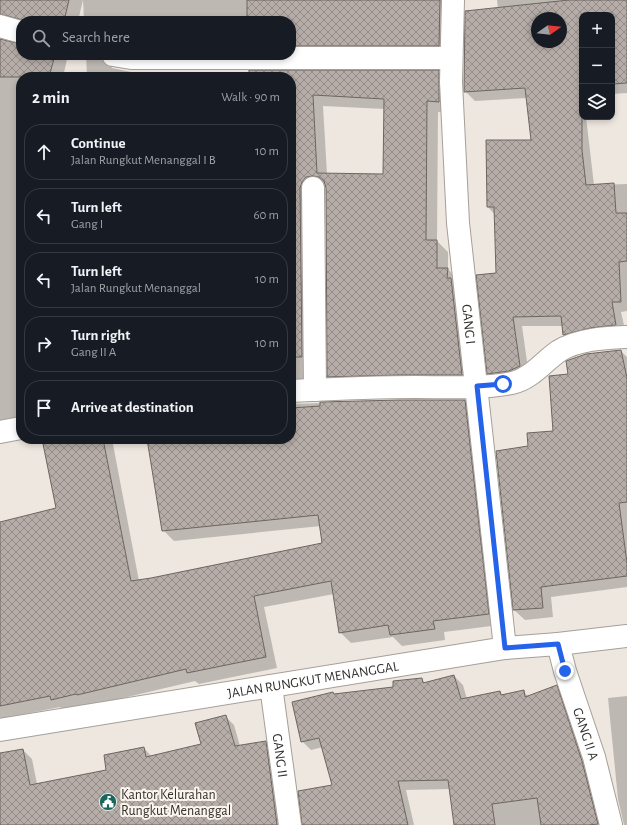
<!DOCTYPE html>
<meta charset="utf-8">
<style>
body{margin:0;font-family:"Alegreya Sans",sans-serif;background:#20242c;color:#f1f3f6}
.controls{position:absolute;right:12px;top:12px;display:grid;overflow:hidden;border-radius:8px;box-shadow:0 2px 6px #0003}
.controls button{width:36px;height:36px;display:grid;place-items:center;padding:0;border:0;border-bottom:1px solid #363941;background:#171b24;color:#f1f3f6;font:20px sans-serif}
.compass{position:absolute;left:531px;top:12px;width:36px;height:36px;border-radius:50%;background:#171b24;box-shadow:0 2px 6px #0003;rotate:76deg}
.stop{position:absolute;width:12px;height:12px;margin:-9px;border:3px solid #2563eb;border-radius:50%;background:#fff}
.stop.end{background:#2563eb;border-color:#fff;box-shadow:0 1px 4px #0008}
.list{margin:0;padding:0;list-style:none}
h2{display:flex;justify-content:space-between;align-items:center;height:52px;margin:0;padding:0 16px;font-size:17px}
h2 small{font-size:13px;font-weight:400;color:#9ea1a6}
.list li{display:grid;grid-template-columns:26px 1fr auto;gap:12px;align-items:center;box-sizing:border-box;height:56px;margin:0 8px 8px;padding:0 8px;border:1px solid #363941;border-radius:16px}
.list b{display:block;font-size:15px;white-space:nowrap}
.list p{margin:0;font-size:13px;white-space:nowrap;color:#9ea1a6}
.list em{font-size:13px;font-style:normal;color:#9ea1a6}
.icon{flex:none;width:22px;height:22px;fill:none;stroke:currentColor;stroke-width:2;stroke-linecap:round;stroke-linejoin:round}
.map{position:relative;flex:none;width:627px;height:825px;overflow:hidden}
.search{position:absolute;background:#171b24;box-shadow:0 2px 6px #0003;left:16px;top:16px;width:280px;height:44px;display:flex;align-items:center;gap:10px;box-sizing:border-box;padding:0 14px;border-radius:16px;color:#9ea1a6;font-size:15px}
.panel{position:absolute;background:#171b24;box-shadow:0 2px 6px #0003;left:16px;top:72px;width:280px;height:372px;border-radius:16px}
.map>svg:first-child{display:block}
</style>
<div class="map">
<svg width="627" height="825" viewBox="0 0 627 825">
<defs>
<pattern id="building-cross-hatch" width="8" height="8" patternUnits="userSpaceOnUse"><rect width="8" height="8" fill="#b6ada8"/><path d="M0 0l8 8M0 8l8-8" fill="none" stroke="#958d89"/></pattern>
</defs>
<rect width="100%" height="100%" fill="#eee7e0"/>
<!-- shadow -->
<g fill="#0003" fill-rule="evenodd">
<polygon points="0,0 455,0 450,56 291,55 291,21 84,21 83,0 78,21 21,21 0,32"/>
<path d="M 497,0 L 627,0 L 627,93 L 612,94 L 612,15 L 582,15 L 582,117 L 586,117 L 594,185 L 627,184 L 627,311 L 621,312 L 626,334 L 574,344 L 564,334 L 563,326 L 522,326 L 529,376 L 498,383 L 488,373 L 497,274 L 495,215 L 488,207 L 487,141 L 532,141 L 527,98 L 475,101 L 465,91 L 498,9 ZM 537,18 L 561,18 L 561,42 L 537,42 Z"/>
<polygon points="0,40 21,45 21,55 68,55 63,77 21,77 21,426 0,423"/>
<path d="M 86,55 L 118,55 L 111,65 L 112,68 L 131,72 L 438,72 L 449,83 L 450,113 L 438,112 L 437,241 L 448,252 L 448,269 L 458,280 L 473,385 L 339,387 L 328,376 L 326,187 L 324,186 L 318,188 L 313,389 L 291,396 L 291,77 L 87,77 ZM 323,106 L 385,109 L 384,175 L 327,174 Z"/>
<polygon points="621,351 627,357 627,587 551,597 553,617 525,620 514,610 497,452 529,447 554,432 569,375"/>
<polygon points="384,401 465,401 476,412 499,625 444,632 445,640 402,646 393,637 351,643 340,632 334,594 264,607 277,668 199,684 195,681 89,706 63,710 60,707 0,719 0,523 57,508 43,439 112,439 139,581 323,544 321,526 174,541 163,530 148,439 291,439 291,404"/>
<polygon points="454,676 463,685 467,699 500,692 503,695 523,691 529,697 556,686 565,695 604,825 455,825 450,789 406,790 414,825 303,825 334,786 323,747 311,750 302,741 335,695 394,688 422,679 425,683"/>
<polygon points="627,696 627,825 624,825 618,799 608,698"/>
<polygon points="225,716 234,725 240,746 266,742 274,751 285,825 0,825 0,754 23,750 32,759 37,784 108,770 144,748 152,757 202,744"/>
</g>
<!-- building -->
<g fill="url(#building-cross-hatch)" stroke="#6c6560" fill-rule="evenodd">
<polygon points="0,0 69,0 64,21 26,21 0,14"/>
<polygon points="247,0 440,0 439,46 291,46 291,21 247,21"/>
<path d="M 569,0 L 627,0 L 627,83 L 612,84 L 612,15 L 582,15 L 582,150 L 586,185 L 614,183 L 616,213 L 627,213 L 627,261 L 619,262 L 621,302 L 612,302 L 616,325 L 590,328 L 563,335 L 561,316 L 513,317 L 520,366 L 509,371 L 487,374 L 476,275 L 496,273 L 494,207 L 487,207 L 486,140 L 531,140 L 525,88 L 464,92 L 465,11 ZM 537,18 L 561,18 L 561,42 L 537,42 Z"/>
<polygon points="0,39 21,44 21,55 55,55 49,77 0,77"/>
<path d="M 249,70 L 439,70 L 439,102 L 427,101 L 426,240 L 437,240 L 437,268 L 448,268 L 447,278 L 451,278 L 462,375 L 399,375 L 327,377 L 326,188 L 324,181 L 319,177 L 313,176 L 306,177 L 302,182 L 300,188 L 302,357 L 291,357 L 291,167 L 294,167 L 291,106 L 291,77 L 249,77 ZM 313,95 L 384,99 L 383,174 L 317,173 Z"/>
<polygon points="621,350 627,378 627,502 619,503 627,563 627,576 541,587 543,608 513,610 496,451 528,446 527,433 553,431 549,376 568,374 566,361 586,354"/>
<polygon points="400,400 465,400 489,614 433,621 435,629 390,635 388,625 339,633 331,581 254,596 266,657 187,673 186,669 77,695 76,694 51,700 50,696 0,706 0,522 56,508 42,439 103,439 131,581 151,578 322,543 318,515 162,531 147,439 291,439 291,408 320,406 320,402"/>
<polygon points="454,675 461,699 500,691 501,695 524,690 525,697 557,685 582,761 598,824 588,825 541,825 537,798 492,804 495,825 454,825 448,780 398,781 408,825 302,825 298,791 332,785 319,738 301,742 292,702 333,692 334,694 393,687 393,681 422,678 423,683"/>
<polygon points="226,715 235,746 266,741 277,825 0,825 0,753 23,749 30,785 106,770 104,755 144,747 146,757 201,744 195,723"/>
</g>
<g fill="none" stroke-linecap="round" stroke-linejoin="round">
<defs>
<g id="minor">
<path id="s1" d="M 453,0 L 451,82 L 458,223 L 505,648"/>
<polyline points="0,26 21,32"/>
<polyline points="113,55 131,58 451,58"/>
<polyline points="313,188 315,390"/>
<path d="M 291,391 C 332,389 374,387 415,387 C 447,387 481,389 512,383 C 531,379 544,361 559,351 C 578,339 605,338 627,337"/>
<polyline points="0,432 21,428"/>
<path id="s2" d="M 558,644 L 565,671 L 594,757 L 611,825"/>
<path id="s3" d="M 271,686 L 290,825"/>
</g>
<g id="secondary">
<path id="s4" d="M 0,730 L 505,648 L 558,644 L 627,636"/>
</g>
</defs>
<!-- minor casing -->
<use href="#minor" stroke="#a69f99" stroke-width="24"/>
<!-- secondary casing -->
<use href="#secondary" stroke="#a69f99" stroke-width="24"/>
<!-- minor -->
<use href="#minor" stroke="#fff" stroke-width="22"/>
<!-- secondary -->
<use href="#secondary" stroke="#fff" stroke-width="22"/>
</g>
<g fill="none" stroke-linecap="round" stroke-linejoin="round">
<!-- route -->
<polyline stroke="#2563eb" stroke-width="5" points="503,384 477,386 505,648 558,644 565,671"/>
</g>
<!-- icons -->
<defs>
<symbol id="civic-disc" viewBox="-11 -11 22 22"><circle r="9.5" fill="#1a655d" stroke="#fbf5ed"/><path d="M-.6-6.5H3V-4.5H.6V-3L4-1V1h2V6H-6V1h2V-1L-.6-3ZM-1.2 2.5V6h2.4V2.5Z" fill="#fff"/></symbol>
</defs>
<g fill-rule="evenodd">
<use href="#civic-disc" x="98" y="792" width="20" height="20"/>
</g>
<g text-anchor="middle" stroke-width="4" stroke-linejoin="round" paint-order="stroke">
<!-- street labels -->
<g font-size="14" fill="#33312e" stroke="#fbf5ed">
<text dy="5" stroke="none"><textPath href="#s1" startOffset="325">GANG I</textPath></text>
<text dy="5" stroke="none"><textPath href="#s4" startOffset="317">JALAN RUNGKUT MENANGGAL</textPath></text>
<text dy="5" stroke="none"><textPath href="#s2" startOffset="94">GANG II A</textPath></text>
<text dy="5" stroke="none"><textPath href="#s3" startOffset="70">GANG II</textPath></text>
</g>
<!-- poi labels -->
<g font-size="14" fill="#33312e" stroke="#fbf5ed" text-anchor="start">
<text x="121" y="799">Kantor Kelurahan<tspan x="121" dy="16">Rungkut Menanggal</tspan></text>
</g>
</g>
</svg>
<div class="controls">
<button>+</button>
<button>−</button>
<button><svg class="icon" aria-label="layers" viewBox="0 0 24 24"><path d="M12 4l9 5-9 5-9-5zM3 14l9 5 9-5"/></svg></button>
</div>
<svg class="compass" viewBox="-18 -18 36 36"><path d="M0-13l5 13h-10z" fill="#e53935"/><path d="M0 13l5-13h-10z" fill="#9ea1a6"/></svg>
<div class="stop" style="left:503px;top:384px"></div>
<div class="stop end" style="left:565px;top:671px"></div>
<div class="search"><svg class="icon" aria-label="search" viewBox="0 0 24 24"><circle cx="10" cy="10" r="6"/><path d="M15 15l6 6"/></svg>Search here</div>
<section class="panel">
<h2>2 min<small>Walk · 90 m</small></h2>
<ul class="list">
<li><svg class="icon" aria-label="ahead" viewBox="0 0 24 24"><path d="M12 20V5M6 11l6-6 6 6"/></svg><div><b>Continue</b><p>Jalan Rungkut Menanggal I B</p></div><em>10 m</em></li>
<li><svg class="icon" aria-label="left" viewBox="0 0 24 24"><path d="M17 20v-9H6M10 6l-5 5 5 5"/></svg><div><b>Turn left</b><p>Gang I</p></div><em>60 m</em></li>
<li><svg class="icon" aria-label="left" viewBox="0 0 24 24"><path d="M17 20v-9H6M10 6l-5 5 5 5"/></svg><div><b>Turn left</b><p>Jalan Rungkut Menanggal</p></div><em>10 m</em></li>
<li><svg class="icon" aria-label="right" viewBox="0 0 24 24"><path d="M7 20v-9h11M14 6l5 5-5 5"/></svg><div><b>Turn right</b><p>Gang II A</p></div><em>10 m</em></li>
<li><svg class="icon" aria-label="arrive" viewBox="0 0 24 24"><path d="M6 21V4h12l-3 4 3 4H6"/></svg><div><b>Arrive at destination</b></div></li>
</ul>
</section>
</div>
